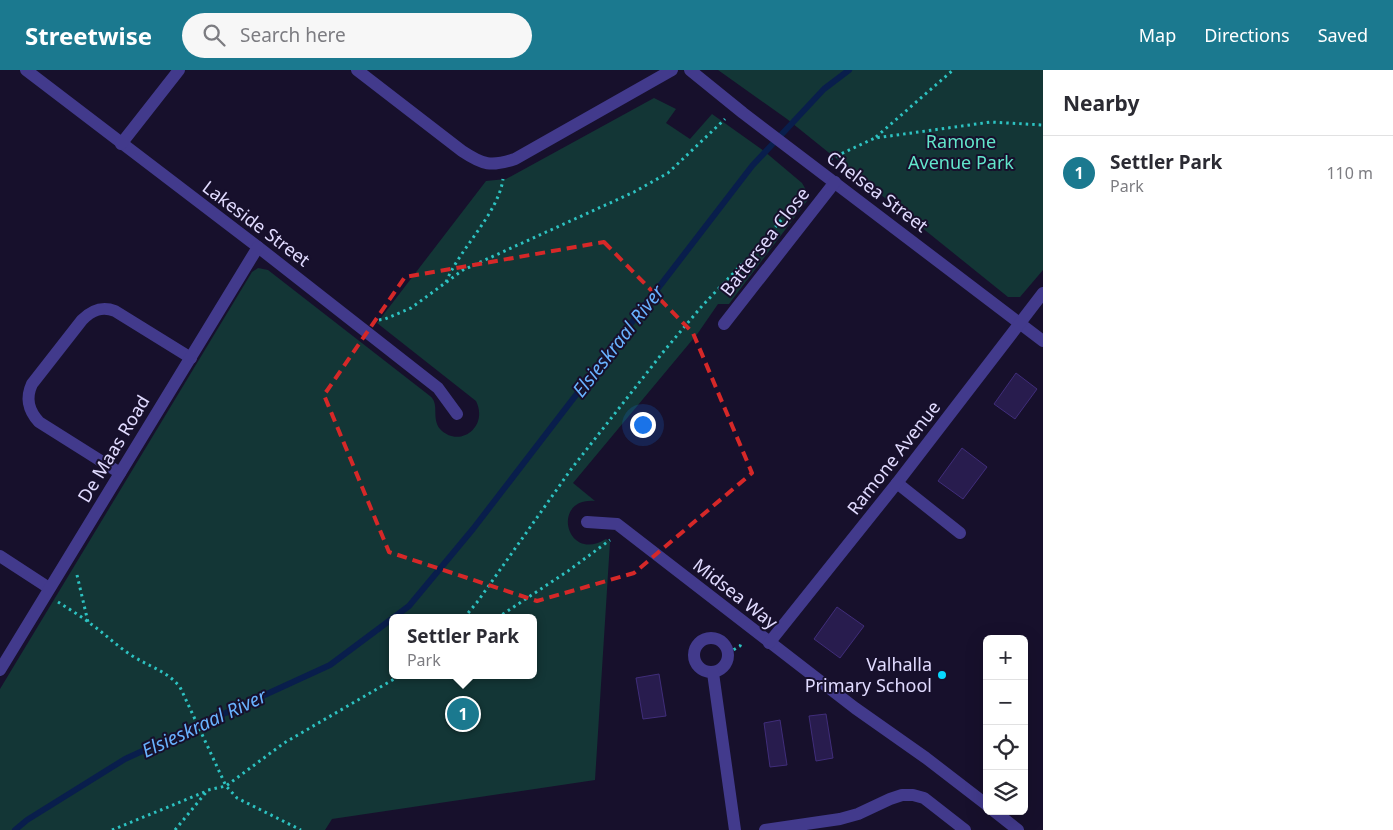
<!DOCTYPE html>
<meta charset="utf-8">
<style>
body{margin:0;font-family:"Noto Sans",sans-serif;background:#f7f7f7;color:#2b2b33}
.controls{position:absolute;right:15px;bottom:15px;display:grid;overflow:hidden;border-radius:8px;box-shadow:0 5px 20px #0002}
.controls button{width:45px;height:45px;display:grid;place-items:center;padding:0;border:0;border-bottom:1px solid #e1e1e2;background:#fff;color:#2b2b33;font:25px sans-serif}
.you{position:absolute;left:642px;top:354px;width:18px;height:18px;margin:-12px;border:4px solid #fff;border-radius:50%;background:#1a73e8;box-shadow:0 0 0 8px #1a73e833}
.badge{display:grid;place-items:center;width:32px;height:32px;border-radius:50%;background:#1b798f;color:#fff;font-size:16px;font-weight:700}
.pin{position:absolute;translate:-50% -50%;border:2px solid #fff;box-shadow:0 1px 5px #0006}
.popup{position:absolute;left:389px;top:544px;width:148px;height:65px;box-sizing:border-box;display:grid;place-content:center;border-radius:8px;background:#fff;filter:drop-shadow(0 1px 4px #0005);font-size:16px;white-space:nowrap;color:#7c7c81}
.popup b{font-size:19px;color:#2b2b33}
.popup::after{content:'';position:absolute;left:50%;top:100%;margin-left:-10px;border:10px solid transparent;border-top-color:#fff}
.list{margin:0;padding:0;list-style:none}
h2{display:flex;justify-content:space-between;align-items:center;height:65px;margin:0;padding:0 20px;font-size:21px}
h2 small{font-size:16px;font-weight:400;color:#7c7c81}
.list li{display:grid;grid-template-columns:32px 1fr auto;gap:15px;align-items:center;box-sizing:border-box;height:75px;padding:0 20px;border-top:1px solid #e1e1e2}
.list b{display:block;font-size:19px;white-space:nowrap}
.list p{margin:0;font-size:16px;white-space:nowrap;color:#7c7c81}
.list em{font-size:16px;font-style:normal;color:#7c7c81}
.icon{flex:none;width:28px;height:28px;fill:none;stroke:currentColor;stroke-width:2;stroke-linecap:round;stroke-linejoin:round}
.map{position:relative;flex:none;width:1043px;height:760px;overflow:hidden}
header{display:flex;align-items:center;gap:30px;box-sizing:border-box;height:70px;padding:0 25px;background:#1b798f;color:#fff}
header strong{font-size:24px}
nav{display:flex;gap:28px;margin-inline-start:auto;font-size:18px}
.search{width:350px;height:45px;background:#f7f7f7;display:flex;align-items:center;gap:12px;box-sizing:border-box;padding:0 18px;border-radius:28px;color:#7c7c81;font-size:19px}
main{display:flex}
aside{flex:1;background:#fff}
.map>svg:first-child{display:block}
</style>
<header>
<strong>Streetwise</strong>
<div class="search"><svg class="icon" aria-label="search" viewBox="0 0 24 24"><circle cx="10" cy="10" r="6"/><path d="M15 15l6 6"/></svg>Search here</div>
<nav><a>Map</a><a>Directions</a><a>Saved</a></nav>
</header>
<main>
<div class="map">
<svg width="1043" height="760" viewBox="0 0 1043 760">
<rect width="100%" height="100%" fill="#17102c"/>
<!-- green -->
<g fill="#133636" fill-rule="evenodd">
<polygon points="718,0 1043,0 1043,200 1020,227 1008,227 787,49"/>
<path d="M 654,28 L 676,39 L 666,53 L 690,69 L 712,44 L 764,81 L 802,113 L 810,127 L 729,234 L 718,234 L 698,263 L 573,413 L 595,431 C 550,427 566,494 606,469 L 610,472 L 595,710 L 332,749 L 325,760 L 0,760 L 0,619 L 252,202 L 258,198 L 268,200 L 430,326 C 440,334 431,348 440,359 C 459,379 489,357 476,331 L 377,253 L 486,111 L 506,109 ZM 393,548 L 533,548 L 533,605 L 393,605 Z"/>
</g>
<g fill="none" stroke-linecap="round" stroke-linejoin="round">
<!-- stream -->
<g stroke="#091e4c" stroke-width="6">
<polyline points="393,548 409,536 473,459 752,96 824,19 849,0"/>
<polyline points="15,760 27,750 125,689 330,595 393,548"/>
</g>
</g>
<!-- building -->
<g fill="#281c4e" stroke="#402d7a">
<polygon points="1016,303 1037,319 1015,349 994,334"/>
<polygon points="962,378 987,397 963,429 938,411"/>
<polygon points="837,537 864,556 840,588 814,569"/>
<polygon points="659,604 666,646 643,649 636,608"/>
<polygon points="826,644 833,688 816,691 809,646"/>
<polygon points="780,650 787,695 770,697 764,653"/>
</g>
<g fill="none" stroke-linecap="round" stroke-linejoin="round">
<!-- path -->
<g stroke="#2dc2c1" stroke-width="3" stroke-dasharray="2.5 4" stroke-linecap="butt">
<polyline points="876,67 953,0"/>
<polyline points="830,89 875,68 991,52 1043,55"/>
<path d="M 446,212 C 460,178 498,144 503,109"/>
<polyline points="379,250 385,249 411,238 463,200 634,122 668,103 725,49"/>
<polyline points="77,505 88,552"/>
<path d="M 58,532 C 69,539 81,546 91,554 C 105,564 117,576 131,585 C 149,597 166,600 180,617 L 226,716 L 237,728 L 301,760"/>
<polyline points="464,548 478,531 572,398 664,281 702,236 764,171 786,144"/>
<polyline points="497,548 568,501 610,470"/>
<polyline points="728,583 740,576 742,571"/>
<polyline points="112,760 207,721"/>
<polyline points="175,760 208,720 226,716 284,673 401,605"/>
</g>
<!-- minor -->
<g stroke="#423a8c" stroke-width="12">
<polyline points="26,0 258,177 438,318 457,344"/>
<path d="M 357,0 L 462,81 C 483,95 491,97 515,89 L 672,0"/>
<polyline points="690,0 743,43 1043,271"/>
<polyline points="121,74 179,0"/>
<polyline points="724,254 835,112"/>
<path d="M 120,403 L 39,352 C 29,341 25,329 32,314 L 82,250 C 92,240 102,236 115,241 L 191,288"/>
<polyline points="897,413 960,463"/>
<polyline points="587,452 617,454 855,638 926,688 987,735"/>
<polyline points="0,486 49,518"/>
<circle cx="711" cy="585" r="17"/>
<polyline points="769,573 897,413 1043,223"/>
<polyline points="0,600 258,177"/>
<polyline points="713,603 735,760"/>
<polyline points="994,741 1018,760"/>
<polyline points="765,760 840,749 858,744 890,729 902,725 913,725 924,728 965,760"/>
</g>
</g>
<!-- marked area -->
<path fill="none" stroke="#d62828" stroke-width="4" stroke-dasharray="10 6" stroke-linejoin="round" d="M 604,172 L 693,263 L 752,403 L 634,503 L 537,531 L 389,482 L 324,325 L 405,207 Z"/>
<!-- markers -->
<circle fill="#07d9ff" stroke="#17102c" stroke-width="2" cx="942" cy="605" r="5"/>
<g text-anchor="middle" stroke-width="4" stroke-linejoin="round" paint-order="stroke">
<!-- park labels -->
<g font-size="18" fill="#62e5cb" stroke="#17102c">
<text x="961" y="78">Ramone<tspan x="961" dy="21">Avenue Park</tspan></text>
</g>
<!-- street labels -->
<g font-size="18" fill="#e1dbff" stroke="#17102c">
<text transform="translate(877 122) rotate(37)" y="6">Chelsea Street</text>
<text transform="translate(256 154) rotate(37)" y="6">Lakeside Street</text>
<text transform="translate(765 172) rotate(-52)" y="6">Battersea Close</text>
<text transform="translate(114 379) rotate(-59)" y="6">De Maas Road</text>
<text transform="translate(894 388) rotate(-52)" y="6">Ramone Avenue</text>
<text transform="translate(735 524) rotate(38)" y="6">Midsea Way</text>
</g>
<!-- poi labels -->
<g font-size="18" fill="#e1dbff" stroke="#17102c" text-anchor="end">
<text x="932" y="601">Valhalla<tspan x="932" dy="21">Primary School</tspan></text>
</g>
<!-- water labels -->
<g font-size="19" font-style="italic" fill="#69b2ff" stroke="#17102c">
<text transform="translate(618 271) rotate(-52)" y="7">Elsieskraal River</text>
<text transform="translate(204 653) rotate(-25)" y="7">Elsieskraal River</text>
</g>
</g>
</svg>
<div class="controls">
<button>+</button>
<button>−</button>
<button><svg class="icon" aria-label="locate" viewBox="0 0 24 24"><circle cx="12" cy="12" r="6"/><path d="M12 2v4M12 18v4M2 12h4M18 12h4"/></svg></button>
<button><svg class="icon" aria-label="layers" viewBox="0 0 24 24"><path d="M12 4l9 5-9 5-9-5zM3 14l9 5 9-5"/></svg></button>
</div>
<div class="you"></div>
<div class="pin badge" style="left:463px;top:644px">1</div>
<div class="popup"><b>Settler Park</b>Park</div>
</div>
<aside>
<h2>Nearby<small></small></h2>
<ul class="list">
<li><span class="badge">1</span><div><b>Settler Park</b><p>Park</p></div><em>110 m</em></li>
</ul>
</aside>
</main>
